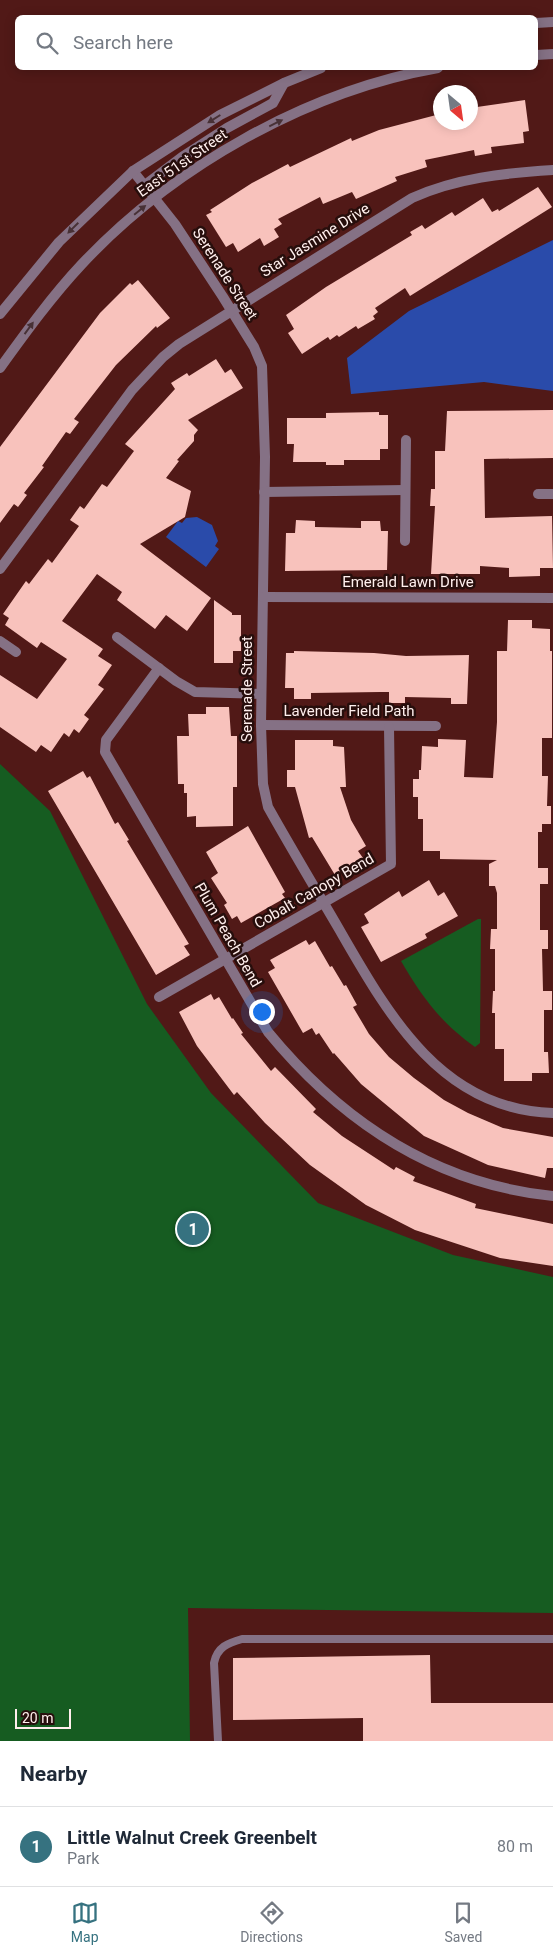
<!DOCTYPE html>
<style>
body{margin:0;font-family:Roboto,sans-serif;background:#f6f6f7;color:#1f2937}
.compass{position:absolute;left:433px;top:85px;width:45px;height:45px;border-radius:50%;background:#fff;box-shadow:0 2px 12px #0003;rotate:151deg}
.scale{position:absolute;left:15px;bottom:12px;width:56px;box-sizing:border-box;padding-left:5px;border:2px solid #ffefed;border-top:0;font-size:14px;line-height:18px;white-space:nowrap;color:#ffefed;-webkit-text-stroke:4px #270e0c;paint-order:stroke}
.you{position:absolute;left:261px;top:1011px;width:18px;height:18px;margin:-12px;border:4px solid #fff;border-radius:50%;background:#1a73e8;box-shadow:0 0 0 8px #1a73e833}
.badge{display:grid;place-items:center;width:32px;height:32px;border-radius:50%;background:#367280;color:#fff;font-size:16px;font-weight:700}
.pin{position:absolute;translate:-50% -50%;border:2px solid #fff;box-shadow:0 1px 5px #0006}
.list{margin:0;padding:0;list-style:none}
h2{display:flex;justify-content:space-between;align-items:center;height:65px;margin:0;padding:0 20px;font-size:21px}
h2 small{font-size:16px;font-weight:400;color:#747a83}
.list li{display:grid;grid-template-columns:32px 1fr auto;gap:15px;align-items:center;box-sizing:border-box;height:80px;padding:0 20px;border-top:1px solid #e0e1e3}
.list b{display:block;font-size:19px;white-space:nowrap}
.list p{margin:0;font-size:16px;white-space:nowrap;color:#747a83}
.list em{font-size:16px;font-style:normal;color:#747a83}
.icon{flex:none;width:28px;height:28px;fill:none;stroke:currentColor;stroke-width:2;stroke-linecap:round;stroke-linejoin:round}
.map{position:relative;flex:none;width:553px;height:1741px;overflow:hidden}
.search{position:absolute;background:#fff;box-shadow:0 2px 12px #0003;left:15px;right:15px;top:15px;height:55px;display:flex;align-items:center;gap:12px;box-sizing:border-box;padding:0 18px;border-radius:8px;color:#747a83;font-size:19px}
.sheet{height:145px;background:#fff}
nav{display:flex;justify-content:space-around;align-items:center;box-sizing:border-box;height:70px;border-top:1px solid #e0e1e3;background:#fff;font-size:14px;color:#747a83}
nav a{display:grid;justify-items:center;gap:2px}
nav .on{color:#367280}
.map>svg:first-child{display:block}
</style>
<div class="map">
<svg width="553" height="1741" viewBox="0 0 553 1741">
<rect width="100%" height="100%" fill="#511917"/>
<!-- green -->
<g fill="#165c21">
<polygon points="0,764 50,811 147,1004 211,1093 318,1203 453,1255 553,1277 553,1613 188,1608 190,1741 0,1741"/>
<path d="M 478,919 L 481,919 L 480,1043 L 475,1047 C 440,1022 422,997 401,961 Z"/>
</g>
<!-- water -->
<g fill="#2a4baa">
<polygon points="553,240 553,391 484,382 351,394 347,358 409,311"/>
<polygon points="197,517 212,525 218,541 215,546 219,549 206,567 166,537 178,521 182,523 186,518"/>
</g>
<!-- building -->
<g fill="#f8c2bc">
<polygon points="525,100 529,131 523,132 524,143 491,147 492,153 475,156 474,150 425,160 427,167 395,177 397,181 356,199 352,192 323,204 320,197 278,219 282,224 274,229 279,237 264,246 260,238 238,252 233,243 226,247 206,215 212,212 210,210 252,183 288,164 290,167 351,138 352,141 379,130 440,114 440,122 470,122 470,108"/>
<polygon points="538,187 552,207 410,296 405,288 375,308 378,312 373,316 375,319 358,329 356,326 339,337 337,335 330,340 328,337 302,354 288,333 294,329 286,315 326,287 412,235 410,232 422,225 425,229 452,212 455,216 483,198 492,212 498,209 499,211"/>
<polygon points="138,280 170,318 157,328 156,326 116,365 74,419 79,422 70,434 66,432 42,466 44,467 24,493 27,495 18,507 14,504 0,523 0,447 100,313 130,283 132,285"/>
<polygon points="216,359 225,373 231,369 243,388 188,420 198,430 194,435 194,441 177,460 179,461 166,478 191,491 185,517 140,544 211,598 187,631 166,615 155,629 117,600 122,592 97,574 62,621 103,649 98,656 112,665 98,685 104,689 84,715 89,719 79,733 74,729 69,737 64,733 51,752 41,745 36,752 0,727 0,675 37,699 67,659 41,642 37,648 5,625 9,618 3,614 26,581 29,584 48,559 52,563 79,526 70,520 80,506 84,509 102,484 107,487 134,451 125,444 175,389 171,383 187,373 189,376"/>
<polygon points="553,410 553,458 484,459 485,518 552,516 553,568 540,568 540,576 509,577 509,568 480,566 480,574 431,574 435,506 430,506 431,489 435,489 435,451 445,451 447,411"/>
<polygon points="379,412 379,415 388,415 388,449 380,449 380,460 344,460 344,465 326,465 326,462 293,462 294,444 287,444 287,418 326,418 326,413"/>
<polygon points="296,520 315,521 315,527 361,528 361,521 380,521 381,531 388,531 387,570 285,571 286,533 295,533"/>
<polygon points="214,600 232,613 232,615 241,615 241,651 233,651 233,663 214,663"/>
<polygon points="508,620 532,620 532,628 550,629 550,651 552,651 552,738 542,738 542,776 548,776 547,806 551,806 551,824 542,824 542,832 538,832 538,868 548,868 548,884 540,884 540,930 548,930 548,949 542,949 543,991 552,991 552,1010 544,1010 544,1052 548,1052 549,1073 532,1073 532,1081 504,1081 504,1049 495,1049 495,1013 492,1013 493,991 495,991 495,949 490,949 491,929 497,929 497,893 495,886 489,886 489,864 497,860 440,859 440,851 423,851 423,819 418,819 418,797 413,797 413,779 419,779 419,770 421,770 422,746 438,747 438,739 466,740 464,777 493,778 497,722 497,651 507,651"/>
<polygon points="294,651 374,653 406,656 469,655 467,704 451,704 451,698 405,697 405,703 389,703 389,692 380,692 311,693 311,699 294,699 294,688 285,688 286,653 294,653"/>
<polygon points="206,707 229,707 231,736 237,736 237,787 233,787 233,826 196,827 196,816 187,817 187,793 184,793 184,784 178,784 177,736 189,736 188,714 206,714"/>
<polygon points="295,740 333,740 333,746 344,747 346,787 340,787 351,820 366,846 358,851 363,858 335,875 312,837 309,838 295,787 287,787 287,770 295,770"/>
<polygon points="83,771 87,778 90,776 115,824 118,822 129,840 127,841 189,944 184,946 190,955 156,975 48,791"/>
<polygon points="248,826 285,892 282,894 285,898 241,923 237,916 232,919 224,905 227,903 211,878 218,873 206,852"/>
<polygon points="429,880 438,896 444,892 458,916 425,934 427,938 381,962 361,927 369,923 364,914 399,891 402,897"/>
<polygon points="306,940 309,945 315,941 330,967 332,966 344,986 346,985 357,1005 353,1007 369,1034 389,1057 414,1078 444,1100 468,1113 503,1128 553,1137 553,1168 547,1168 545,1178 488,1165 424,1136 361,1084 334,1053 333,1054 319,1033 316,1035 312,1028 303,1033 268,972 275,968 270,960"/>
<polygon points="211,994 214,1000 219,997 232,1019 233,1018 243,1033 241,1034 271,1071 275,1067 316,1109 313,1112 342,1136 394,1170 396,1167 415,1177 413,1181 476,1204 475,1208 553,1224 553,1266 500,1258 415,1230 366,1205 310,1165 265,1123 237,1092 234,1095 197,1046 179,1012"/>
<polygon points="430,1655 431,1703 553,1703 553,1741 363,1741 363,1718 233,1720 233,1658"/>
</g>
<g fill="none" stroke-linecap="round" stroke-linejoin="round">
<!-- service -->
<path stroke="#857185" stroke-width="8" d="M 218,1741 L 214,1663 C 217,1647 228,1643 242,1639 L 553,1639"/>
<!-- minor -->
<g stroke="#857185" stroke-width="10">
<path d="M 133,171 L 175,224 L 223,297 L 254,347 L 262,366 L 265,457 L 261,725 L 263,784 L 268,807 C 291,848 315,888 339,929 C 388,1014 441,1110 553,1113"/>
<polyline points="264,492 405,490"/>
<polyline points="538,494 553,494"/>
<polyline points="405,541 406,440"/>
<path d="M 0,569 L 132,390 L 163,357 L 179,344 L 412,198 C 456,178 505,173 553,170"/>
<polyline points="263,597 553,598"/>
<polyline points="117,637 176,681 195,692 261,694"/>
<polyline points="0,641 16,652"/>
<path d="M 159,668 L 106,740 L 105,752 L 268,1032 C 342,1122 435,1184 553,1196"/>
<polyline points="261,725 436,726"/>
<polyline points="159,997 391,864 389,727"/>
</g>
<!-- tertiary -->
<g stroke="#857185" stroke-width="10">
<polyline points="536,23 553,22"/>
<polyline points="536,55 553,54"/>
<polyline points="145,185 182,157 227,128 273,103 284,83"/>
<polyline points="0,314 59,242 133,171 220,115 284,83 321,68"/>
<path d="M 0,368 C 26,332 52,296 82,264 C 173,167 307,91 438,68"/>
</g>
</g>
<!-- one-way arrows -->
<defs><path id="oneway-solid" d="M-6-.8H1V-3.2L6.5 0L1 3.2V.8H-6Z" transform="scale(1.25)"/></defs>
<g fill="#483136">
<use href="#oneway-solid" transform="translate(214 119) rotate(148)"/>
<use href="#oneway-solid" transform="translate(276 123) rotate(-26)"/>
<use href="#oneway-solid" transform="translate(140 210) rotate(-39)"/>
<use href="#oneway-solid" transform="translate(73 228) rotate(135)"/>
<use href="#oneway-solid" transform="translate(29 328) rotate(-54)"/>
</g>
<g text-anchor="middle" stroke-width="5" stroke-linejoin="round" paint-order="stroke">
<!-- street labels -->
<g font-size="15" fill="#ffefed" stroke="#270e0c">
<text transform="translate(182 163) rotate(-35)" y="5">East 51st Street</text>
<text transform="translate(315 240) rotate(-32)" y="5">Star Jasmine Drive</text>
<text transform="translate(225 274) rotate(57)" y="5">Serenade Street</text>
<text x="408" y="587">Emerald Lawn Drive</text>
<text transform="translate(247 689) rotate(-90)" y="5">Serenade Street</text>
<text x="349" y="716">Lavender Field Path</text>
<text transform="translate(314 891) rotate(-30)" y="5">Cobalt Canopy Bend</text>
<text transform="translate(228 935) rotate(60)" y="5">Plum Peach Bend</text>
</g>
</g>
</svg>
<svg class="compass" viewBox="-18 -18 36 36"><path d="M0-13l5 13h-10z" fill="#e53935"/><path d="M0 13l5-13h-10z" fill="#747a83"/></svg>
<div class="scale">20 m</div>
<div class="you"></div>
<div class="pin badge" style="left:193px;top:1229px">1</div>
<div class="search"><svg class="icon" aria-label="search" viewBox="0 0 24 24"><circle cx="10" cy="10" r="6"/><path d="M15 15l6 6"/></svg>Search here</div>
</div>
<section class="sheet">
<h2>Nearby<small></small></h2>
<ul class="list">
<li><span class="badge">1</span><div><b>Little Walnut Creek Greenbelt</b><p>Park</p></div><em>80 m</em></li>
</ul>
</section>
<nav>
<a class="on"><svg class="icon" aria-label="map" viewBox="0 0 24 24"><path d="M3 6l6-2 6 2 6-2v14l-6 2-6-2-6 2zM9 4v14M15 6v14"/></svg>Map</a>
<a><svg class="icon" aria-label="directions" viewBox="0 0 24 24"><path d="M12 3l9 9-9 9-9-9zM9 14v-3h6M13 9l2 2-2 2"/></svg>Directions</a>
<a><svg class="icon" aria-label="saved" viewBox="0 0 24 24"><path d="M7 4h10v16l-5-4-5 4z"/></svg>Saved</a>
</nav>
